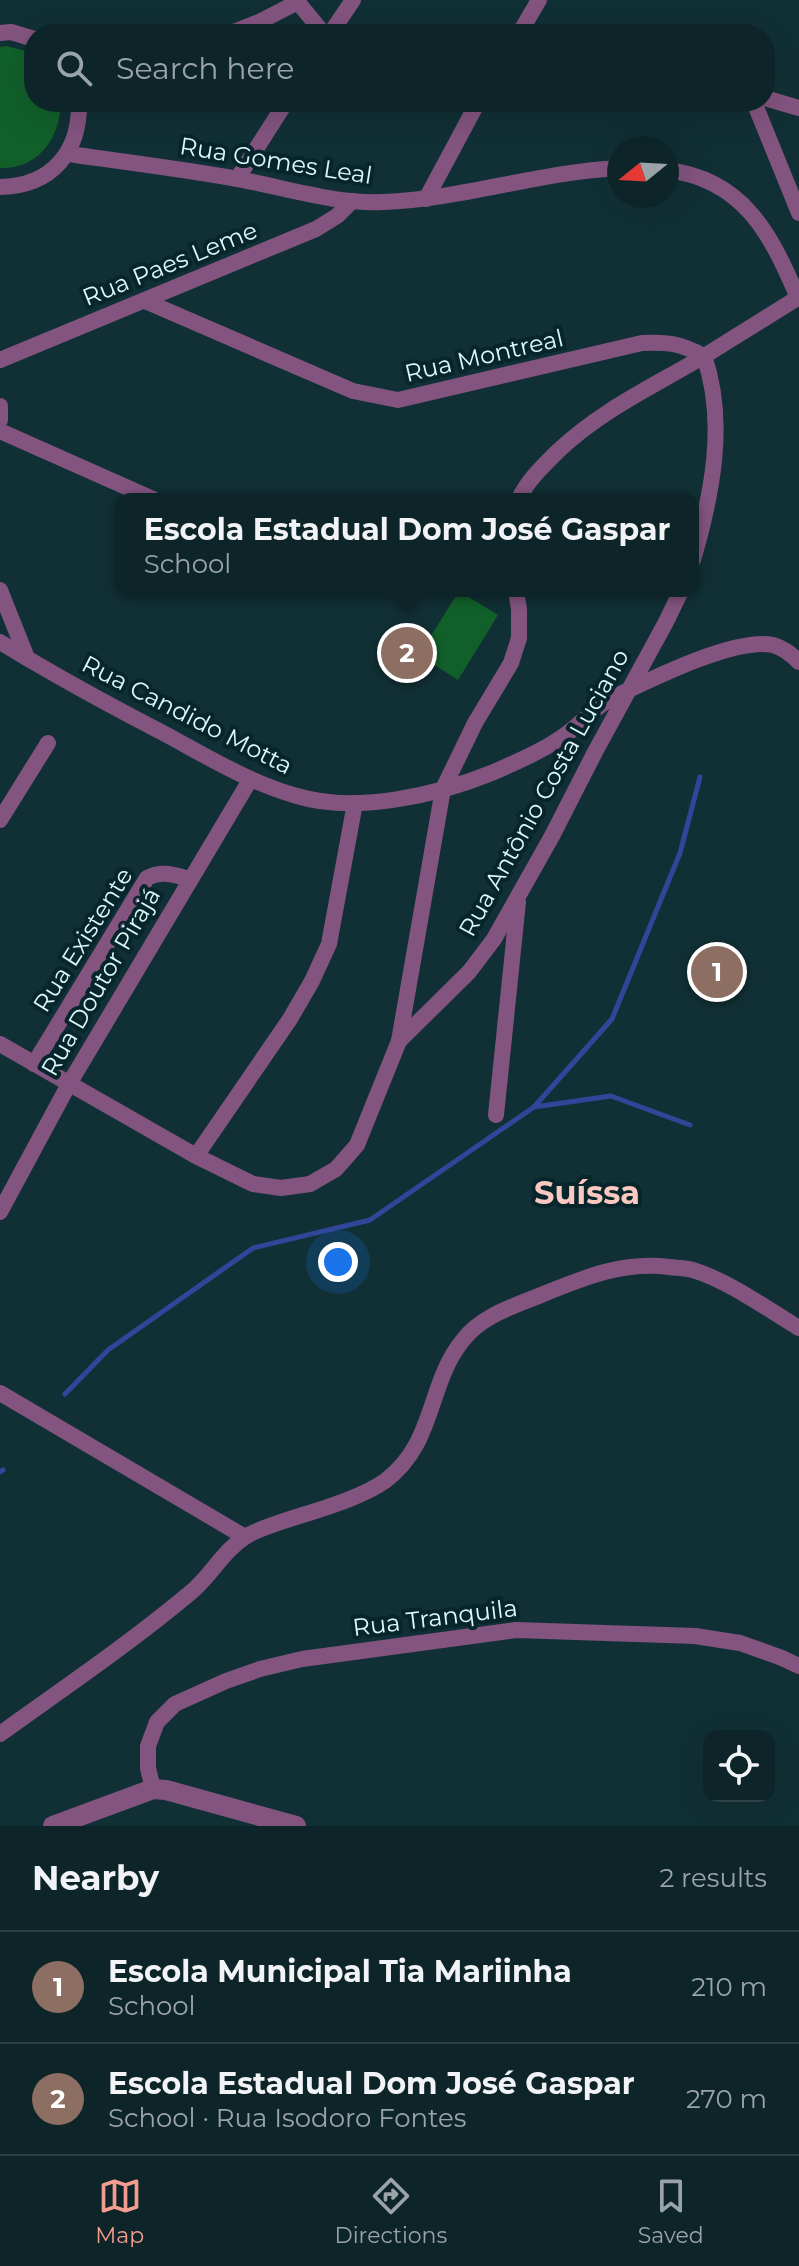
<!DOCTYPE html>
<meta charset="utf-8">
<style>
body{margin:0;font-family:Montserrat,sans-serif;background:#1b3034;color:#f1f3f6}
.controls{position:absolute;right:24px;bottom:24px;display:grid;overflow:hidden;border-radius:16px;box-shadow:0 8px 32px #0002}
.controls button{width:72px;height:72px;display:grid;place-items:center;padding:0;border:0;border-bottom:2px solid #2d4145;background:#0d2428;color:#f1f3f6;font:40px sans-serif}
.compass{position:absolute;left:607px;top:136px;width:72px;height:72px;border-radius:50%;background:#0d2428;box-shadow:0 8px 32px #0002;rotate:252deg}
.you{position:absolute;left:338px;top:1262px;width:28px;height:28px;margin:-20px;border:6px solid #fff;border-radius:50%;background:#1a73e8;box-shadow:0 0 0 12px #1a73e833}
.badge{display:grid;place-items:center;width:52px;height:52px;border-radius:50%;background:#f59c90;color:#fff;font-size:26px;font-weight:700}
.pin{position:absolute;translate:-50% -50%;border:4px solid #fff;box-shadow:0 2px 8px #0006}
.popup{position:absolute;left:115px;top:493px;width:584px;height:104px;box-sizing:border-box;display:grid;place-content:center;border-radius:16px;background:#0d2428;filter:drop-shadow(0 2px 6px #0005);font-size:26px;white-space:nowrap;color:#9aa4a8}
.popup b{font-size:30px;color:#f1f3f6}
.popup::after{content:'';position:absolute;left:50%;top:100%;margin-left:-16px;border:16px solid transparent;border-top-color:#0d2428}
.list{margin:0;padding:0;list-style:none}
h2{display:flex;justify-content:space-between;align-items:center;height:104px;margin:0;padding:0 32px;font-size:34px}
h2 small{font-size:26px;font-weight:400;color:#9aa4a8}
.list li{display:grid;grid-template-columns:52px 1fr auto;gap:24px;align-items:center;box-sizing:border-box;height:112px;padding:0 32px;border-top:2px solid #2d4145}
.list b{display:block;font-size:30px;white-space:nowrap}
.list p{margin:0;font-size:26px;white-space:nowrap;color:#9aa4a8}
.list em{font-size:26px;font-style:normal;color:#9aa4a8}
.icon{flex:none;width:44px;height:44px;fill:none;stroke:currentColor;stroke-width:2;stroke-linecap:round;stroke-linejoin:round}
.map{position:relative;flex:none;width:799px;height:1826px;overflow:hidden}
.search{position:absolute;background:#0d2428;box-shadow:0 8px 32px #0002;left:24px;right:24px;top:24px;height:88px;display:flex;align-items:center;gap:20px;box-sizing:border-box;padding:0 28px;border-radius:32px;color:#9aa4a8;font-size:30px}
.sheet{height:328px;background:#0d2428}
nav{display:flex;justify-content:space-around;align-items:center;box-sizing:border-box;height:112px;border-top:2px solid #2d4145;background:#0d2428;font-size:22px;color:#9aa4a8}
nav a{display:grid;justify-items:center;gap:4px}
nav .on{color:#f59c90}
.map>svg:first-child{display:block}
</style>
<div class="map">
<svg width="799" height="1826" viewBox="0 0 799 1826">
<rect width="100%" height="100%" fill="#113035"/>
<!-- green -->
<g fill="#11602a">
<path d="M 6,46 L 26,51 L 34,57 L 34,102 L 61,102 C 60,138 39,169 0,168 L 0,47 Z"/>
<polygon points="459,591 498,615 458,680 419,655"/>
</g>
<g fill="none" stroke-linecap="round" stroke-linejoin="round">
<!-- stream -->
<g stroke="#304699" stroke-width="5">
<polyline points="534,1107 611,1096 690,1125"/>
<polyline points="65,1394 108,1350 253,1248 370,1220 534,1107 612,1019 680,853 700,777"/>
<polyline points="0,1472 3,1470"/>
</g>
<!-- minor -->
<g stroke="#835480" stroke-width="16">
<polyline points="296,0 324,34"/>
<polyline points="0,33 11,32 34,39"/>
<polyline points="229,34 259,22 298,2"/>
<polyline points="330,34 353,0"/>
<polyline points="519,34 539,0"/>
<polyline points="765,98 799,108"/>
<polyline points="754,102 799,213"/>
<path d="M 69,154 C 125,162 182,169 238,179 C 286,188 335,204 383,202 C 463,199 539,172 619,168"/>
<path d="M 667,170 C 743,179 771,234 798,298"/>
<polyline points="237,179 286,102"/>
<path d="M 0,187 C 52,186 80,152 79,102"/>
<polyline points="426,199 478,102"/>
<path d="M 145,301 L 353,391 L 398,400 L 642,343 C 669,342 679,343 704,356 C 727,422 712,495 693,560"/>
<polyline points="0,360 316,229 337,216 352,201"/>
<polyline points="0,406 0,420"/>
<polyline points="0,431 153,499"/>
<path d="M 519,499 C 527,481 543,466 557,452 C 601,410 654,386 706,355 C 737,336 768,316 799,297"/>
<polyline points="0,590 27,658"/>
<path d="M 0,642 C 54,675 109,705 165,734 C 208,757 250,783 297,796 C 356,814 438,795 494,772 C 519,761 547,749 569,732 C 584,721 595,707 612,698 C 648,681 734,637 773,645 C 784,648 791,654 799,662"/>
<polyline points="0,820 48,743"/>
<polyline points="399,1041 469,972 494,939 552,836 595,752 666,622 681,591"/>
<polyline points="0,1044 196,1156 253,1184 281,1188 310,1184 336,1169 357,1145 399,1041 443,789 475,723 511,663 519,638 519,609 516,591"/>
<path d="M 34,1064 L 147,878 C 162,870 174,875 190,879"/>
<polyline points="496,1115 518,902"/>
<polyline points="196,1156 290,1019 312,981 329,944 355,803"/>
<polyline points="0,1212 69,1084 250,780"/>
<polyline points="0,1393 245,1537"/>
<path d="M 0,1734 C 64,1688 129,1644 190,1593 C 210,1577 223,1551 245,1537 C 254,1531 267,1527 278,1523 C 310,1512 358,1500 385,1481 C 436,1443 427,1384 463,1340 C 481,1316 514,1306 541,1295 C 583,1278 623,1261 669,1267 C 677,1268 686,1268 693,1270 C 729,1281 767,1309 799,1328"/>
<polyline points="153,1789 148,1768 148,1746 157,1722 175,1704 226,1681 260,1669 302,1659 516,1630 695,1636 740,1643 782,1658 799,1666"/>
</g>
<!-- tertiary -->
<polyline stroke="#835480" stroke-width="20" points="53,1826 153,1789 166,1790 296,1826"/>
</g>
<g text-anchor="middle" stroke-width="8" stroke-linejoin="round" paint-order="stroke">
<!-- street labels -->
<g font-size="24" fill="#def8fc" stroke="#06262b">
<text transform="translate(276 161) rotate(9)" y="8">Rua Gomes Leal</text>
<text transform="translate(170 264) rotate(-22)" y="8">Rua Paes Leme</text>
<text transform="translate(484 356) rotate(-13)" y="8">Rua Montreal</text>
<text transform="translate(187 715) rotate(27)" y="8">Rua Candido Motta</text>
<text transform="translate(544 793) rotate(-61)" y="8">Rua Antônio Costa Luciano</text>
<text transform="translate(83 940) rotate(-58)" y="8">Rua Existente</text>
<text transform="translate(101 982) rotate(-60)" y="8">Rua Doutor Pirajá</text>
<text transform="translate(435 1618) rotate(-7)" y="8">Rua Tranquila</text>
</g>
<!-- district labels -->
<g font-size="32" font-weight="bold" fill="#fcc9c1" stroke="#06262b">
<text x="587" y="1204">Suíssa</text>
</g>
</g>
</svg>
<div class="controls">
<button><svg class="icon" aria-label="locate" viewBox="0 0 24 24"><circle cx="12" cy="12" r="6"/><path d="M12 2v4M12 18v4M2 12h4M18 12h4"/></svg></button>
</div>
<svg class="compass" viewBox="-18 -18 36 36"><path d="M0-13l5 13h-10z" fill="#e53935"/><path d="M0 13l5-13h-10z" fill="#9aa4a8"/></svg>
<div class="you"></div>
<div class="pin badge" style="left:717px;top:972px;background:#8d6e63">1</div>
<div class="pin badge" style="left:407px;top:653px;background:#8d6e63">2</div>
<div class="popup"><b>Escola Estadual Dom José Gaspar</b>School</div>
<div class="search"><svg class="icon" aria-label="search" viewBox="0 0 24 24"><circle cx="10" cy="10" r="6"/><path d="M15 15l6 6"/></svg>Search here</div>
</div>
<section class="sheet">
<h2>Nearby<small>2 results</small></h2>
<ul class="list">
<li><span class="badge" style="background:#8d6e63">1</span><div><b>Escola Municipal Tia Mariinha</b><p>School</p></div><em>210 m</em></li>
<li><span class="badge" style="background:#8d6e63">2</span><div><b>Escola Estadual Dom José Gaspar</b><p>School · Rua Isodoro Fontes</p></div><em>270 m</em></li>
</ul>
</section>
<nav>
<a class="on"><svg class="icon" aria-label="map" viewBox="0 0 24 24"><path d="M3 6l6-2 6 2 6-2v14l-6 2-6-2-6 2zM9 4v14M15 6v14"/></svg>Map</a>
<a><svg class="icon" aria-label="directions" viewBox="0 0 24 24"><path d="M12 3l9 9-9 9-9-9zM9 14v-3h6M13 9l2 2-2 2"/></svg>Directions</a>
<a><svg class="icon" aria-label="saved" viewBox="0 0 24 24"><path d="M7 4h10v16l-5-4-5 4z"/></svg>Saved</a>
</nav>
